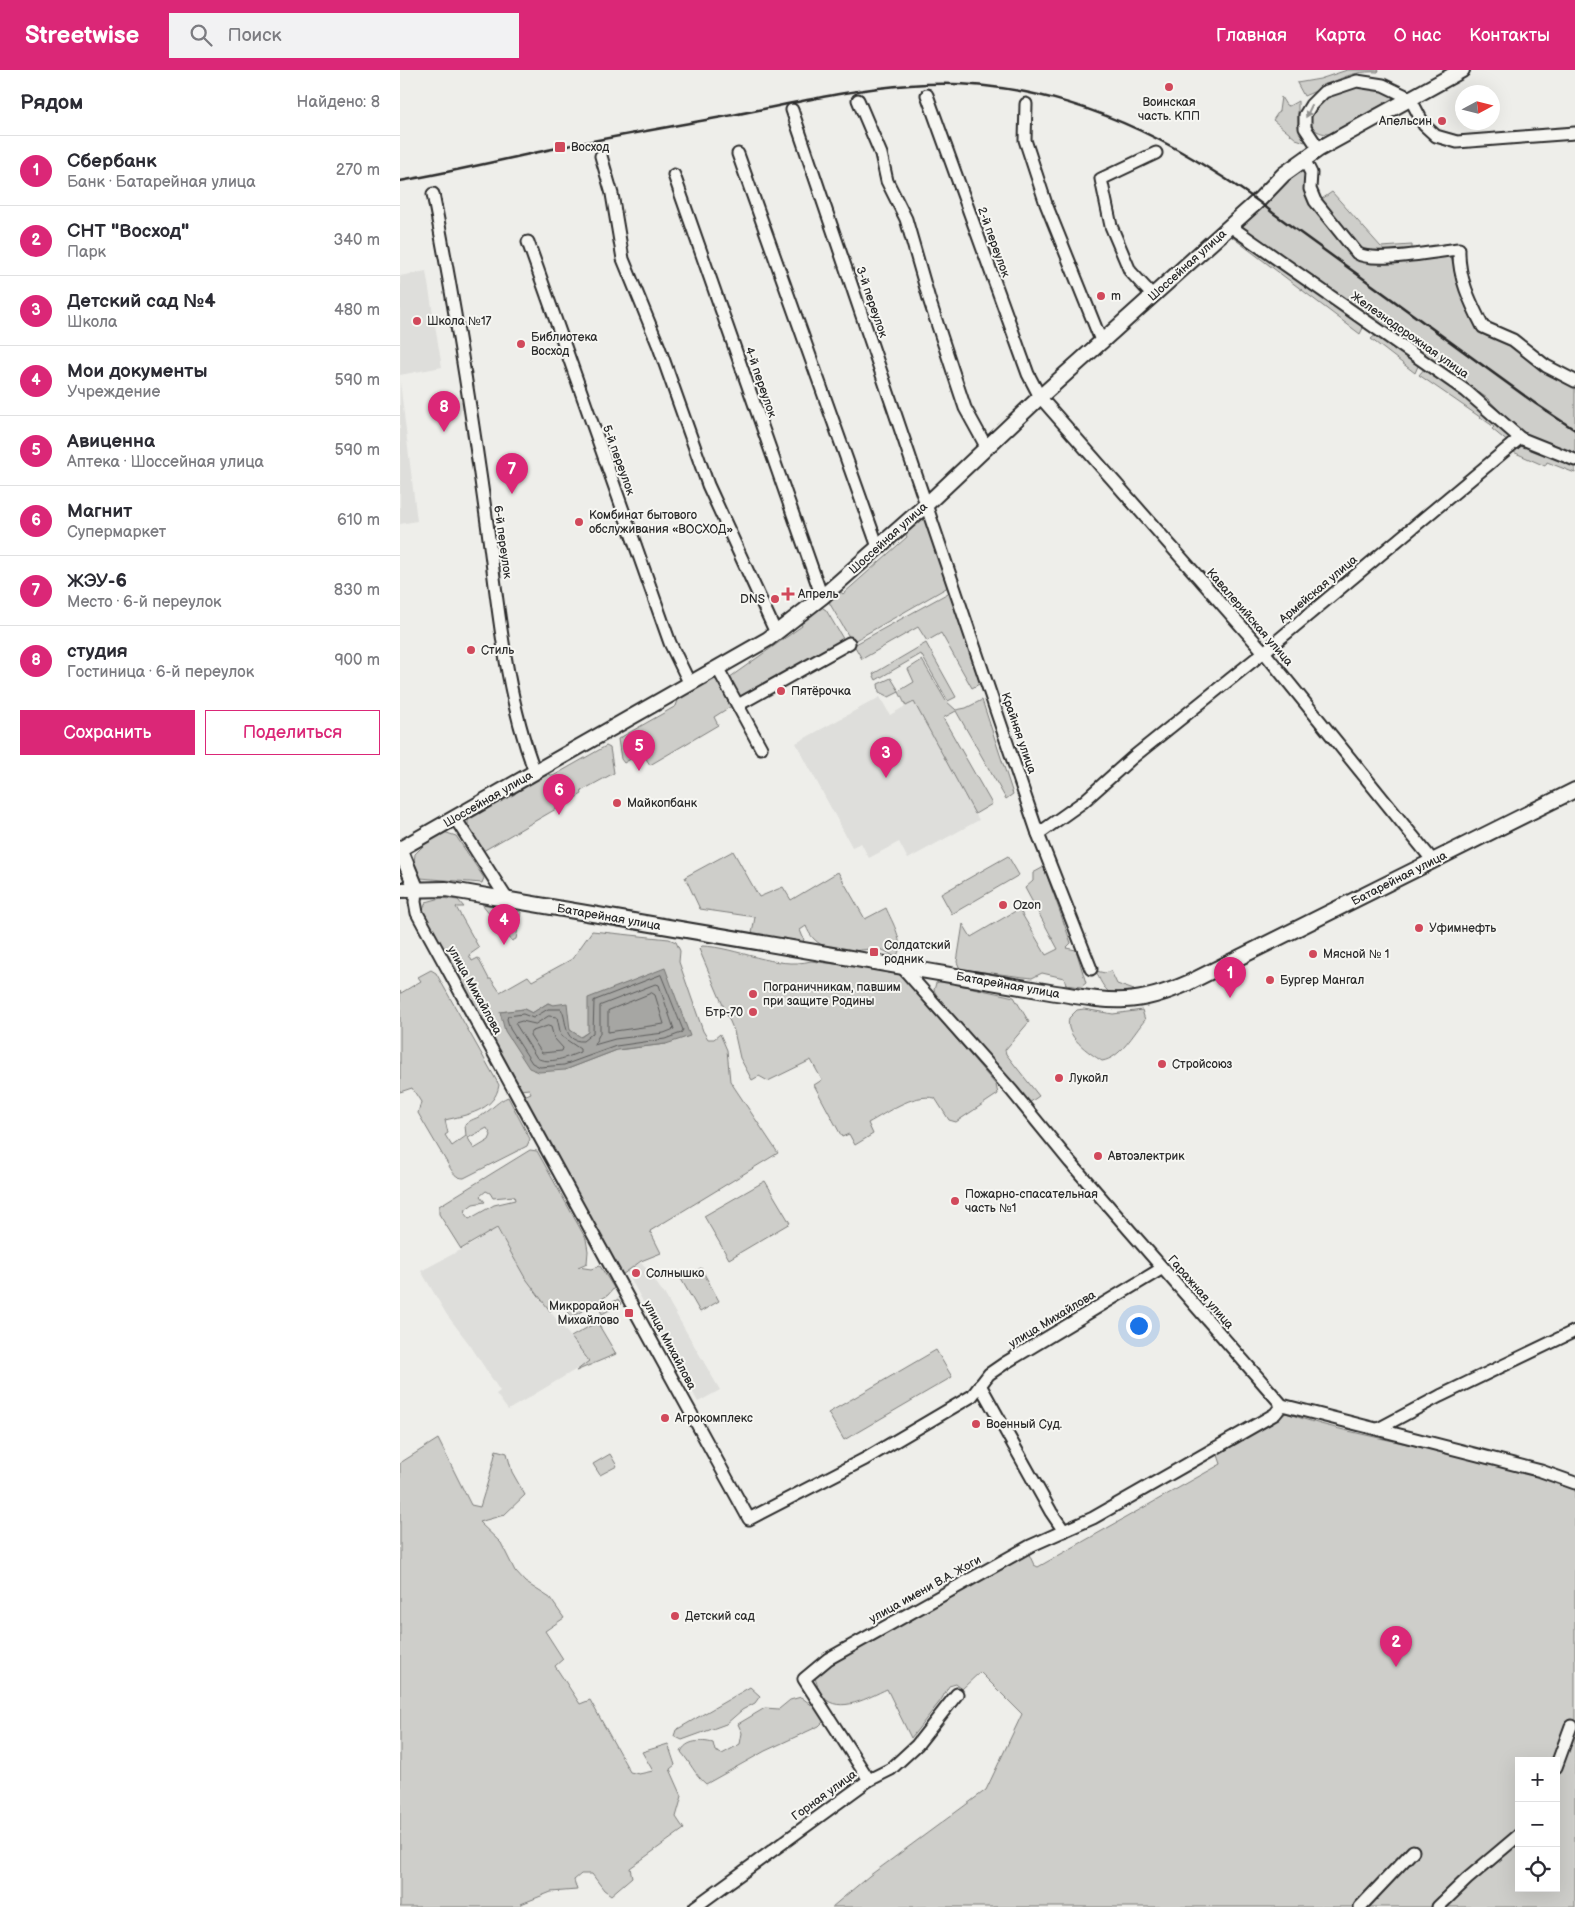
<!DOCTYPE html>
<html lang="ru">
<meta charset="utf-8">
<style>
body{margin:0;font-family:"Balsamiq Sans",sans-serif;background:#f2f2f3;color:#2b2b33}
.controls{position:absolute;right:15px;bottom:15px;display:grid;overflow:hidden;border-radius:0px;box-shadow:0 5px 20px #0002}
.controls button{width:45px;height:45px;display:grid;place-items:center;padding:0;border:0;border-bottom:1px solid #e1e1e2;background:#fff;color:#2b2b33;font:25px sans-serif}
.compass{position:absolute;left:1055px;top:15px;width:45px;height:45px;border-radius:50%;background:#fff;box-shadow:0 5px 20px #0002;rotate:83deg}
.you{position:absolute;left:738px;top:1255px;width:18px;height:18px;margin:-12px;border:4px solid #fff;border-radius:50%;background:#1a73e8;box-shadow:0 0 0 8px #1a73e833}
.badge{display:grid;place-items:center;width:32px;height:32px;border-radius:50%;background:#db2777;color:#fff;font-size:16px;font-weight:700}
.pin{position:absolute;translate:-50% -41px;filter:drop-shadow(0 1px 2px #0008)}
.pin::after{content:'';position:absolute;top:26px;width:18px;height:15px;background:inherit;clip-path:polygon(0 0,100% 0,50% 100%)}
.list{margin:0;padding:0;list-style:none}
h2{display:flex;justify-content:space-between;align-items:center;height:65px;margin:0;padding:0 20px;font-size:21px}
h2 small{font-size:16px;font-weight:400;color:#7c7c81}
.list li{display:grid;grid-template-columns:32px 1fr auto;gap:15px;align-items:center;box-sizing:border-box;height:70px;padding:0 20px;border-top:1px solid #e1e1e2}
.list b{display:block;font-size:19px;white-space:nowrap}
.list p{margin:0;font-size:16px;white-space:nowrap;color:#7c7c81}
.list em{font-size:16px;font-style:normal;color:#7c7c81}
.actions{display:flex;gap:10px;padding:15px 20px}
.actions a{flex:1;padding:11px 0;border:1px solid #db2777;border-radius:0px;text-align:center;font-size:18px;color:#db2777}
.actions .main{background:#db2777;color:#fff}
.icon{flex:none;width:28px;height:28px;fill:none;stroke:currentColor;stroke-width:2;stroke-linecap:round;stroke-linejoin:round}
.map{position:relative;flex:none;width:1175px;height:1837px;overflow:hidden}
header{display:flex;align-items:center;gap:30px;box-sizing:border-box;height:70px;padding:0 25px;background:#db2777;color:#fff}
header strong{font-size:24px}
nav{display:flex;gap:28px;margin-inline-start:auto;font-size:18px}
.search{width:350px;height:45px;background:#f2f2f3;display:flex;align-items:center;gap:12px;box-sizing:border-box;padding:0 18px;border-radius:0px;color:#7c7c81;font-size:19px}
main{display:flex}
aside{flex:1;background:#fff}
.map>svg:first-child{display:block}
</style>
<header>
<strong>Streetwise</strong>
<div class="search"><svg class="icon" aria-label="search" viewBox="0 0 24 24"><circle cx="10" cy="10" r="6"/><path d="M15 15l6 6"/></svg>Поиск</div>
<nav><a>Главная</a><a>Карта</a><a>О нас</a><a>Контакты</a></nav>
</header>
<main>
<aside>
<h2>Рядом<small>Найдено: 8</small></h2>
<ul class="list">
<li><span class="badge">1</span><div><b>Сбербанк</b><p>Банк · Батарейная улица</p></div><em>270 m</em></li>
<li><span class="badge">2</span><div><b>СНТ &quot;Восход&quot;</b><p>Парк</p></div><em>340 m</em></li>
<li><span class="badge">3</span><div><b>Детский сад №4</b><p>Школа</p></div><em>480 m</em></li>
<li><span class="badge">4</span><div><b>Мои документы</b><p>Учреждение</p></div><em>590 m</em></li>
<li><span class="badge">5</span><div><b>Авиценна</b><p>Аптека · Шоссейная улица</p></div><em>590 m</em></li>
<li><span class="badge">6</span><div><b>Магнит</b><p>Супермаркет</p></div><em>610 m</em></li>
<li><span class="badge">7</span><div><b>ЖЭУ-6</b><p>Место · 6-й переулок</p></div><em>830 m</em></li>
<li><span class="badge">8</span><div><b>студия</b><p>Гостиница · 6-й переулок</p></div><em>900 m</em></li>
</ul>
<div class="actions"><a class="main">Сохранить</a><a>Поделиться</a></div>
</aside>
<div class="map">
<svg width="1175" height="1837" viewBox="0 0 1175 1837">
<rect width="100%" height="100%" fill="#eeeeea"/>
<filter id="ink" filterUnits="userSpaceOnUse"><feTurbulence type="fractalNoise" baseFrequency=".02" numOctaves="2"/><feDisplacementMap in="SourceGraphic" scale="10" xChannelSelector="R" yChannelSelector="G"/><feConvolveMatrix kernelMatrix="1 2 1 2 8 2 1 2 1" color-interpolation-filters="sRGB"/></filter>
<g filter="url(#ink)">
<!-- built -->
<g fill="#dededb">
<polygon points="26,201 42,297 0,305 0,206"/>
<polygon points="0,312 17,451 0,454"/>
<polygon points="480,627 490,645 514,631 579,750 508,789 499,772 469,788 461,773 452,777 396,673"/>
<polygon points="96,1158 136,1224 190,1291 108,1340 96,1324 100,1321 70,1275 47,1245 21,1201 72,1174"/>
<polygon points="242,1193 265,1225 320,1320 298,1332 224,1197"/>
</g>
<!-- green -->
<g fill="#cececa" stroke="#7c7c7a" fill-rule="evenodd">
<path d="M 947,0 L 979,0 L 978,2 C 945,0 932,15 904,26 L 897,13 L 920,9 Z"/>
<path d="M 957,16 L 984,22 L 996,27 L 929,64 C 923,64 915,62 912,56 C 901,34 943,20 957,16 Z"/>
<polygon points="881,27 886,35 889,36 898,31 898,56 905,72 896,69 873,50 879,41"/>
<polygon points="900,101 907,105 905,121 957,185 1043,183 1051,187 1071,241 1087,267 1091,265 1100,267 1169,311 1173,317 1175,315 1175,384 1127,368 1087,328 1036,293 1030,293 1024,285 838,157 840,151"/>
<polygon points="932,122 981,177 1012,175 1012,181 960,183 919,131"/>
<polygon points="835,163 962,254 963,258 960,264 828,164"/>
<polygon points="978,263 1016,290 1018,296 1015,303 971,269"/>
<polygon points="1025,298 1065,325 1112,367 1109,373 1092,359 1094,357 1090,354 1019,305"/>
<polygon points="1123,374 1175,394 1175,403 1147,392 1145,396 1111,381"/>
<polygon points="518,446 525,446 548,517 452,572 430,534 429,528 438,520 443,524 507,467 504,460"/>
<polygon points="550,522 581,613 572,618 541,563 527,571 518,557 462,589 454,575"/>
<polygon points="420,536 426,540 445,572 338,632 326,610 402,556 400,551"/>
<polygon points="526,573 556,627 548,631 521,584 476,610 473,604"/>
<polygon points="522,590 546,631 556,640 566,638 582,630 613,724 606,729 556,641 543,648 592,734 575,744 514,632 506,636 499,622 489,627 479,622 478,614 491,608 499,621 514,612 508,599"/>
<polygon points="314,607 333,635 314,647 318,655 250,695 242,682 224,693 221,689 218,669 276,636 280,624"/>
<polygon points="206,676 210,678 214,703 181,721 182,724 83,781 68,757 68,746 86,734 93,736 115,724 117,717 144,701 153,706"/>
<polygon points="44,762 56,766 84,808 82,813 20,808 14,793 15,784 29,770"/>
<path d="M 333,781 L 359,827 L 383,817 L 391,830 L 438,802 L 465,849 L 486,838 C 492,852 506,874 496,887 C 491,885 486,881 482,880 C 471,877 461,881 450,881 C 430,881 413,875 406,856 L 400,860 L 404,870 L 402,872 L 352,864 L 355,847 L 300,839 L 285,807 Z"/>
<polygon points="608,786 619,805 552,844 541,824"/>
<polygon points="644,797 671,873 666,878 676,880 686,913 681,917 666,915 664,908 642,903 632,908 560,899 557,892 563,854 571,867 619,839 646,885 658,879 625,818 633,811 633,803"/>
<path d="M 41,828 L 58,830 L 64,837 L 56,837 L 79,878 L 69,885 L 72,891 L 78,888 L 89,909 L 91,909 L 100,922 L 128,906 L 132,911 L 172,889 L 192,861 L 269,869 L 276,872 L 280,881 L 279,892 L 303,961 L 308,969 L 314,969 L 320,964 L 327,980 L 330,1011 L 378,1083 L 250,1161 L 261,1183 L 241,1191 L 222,1205 L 124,1026 L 131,1023 L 129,1019 L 120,1020 L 62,918 L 23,840 L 26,832 ZM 148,933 L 152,935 L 170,960 L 180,967 L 188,962 L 266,974 L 217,980 L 165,1000 L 100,942 L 124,939 L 132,943 Z"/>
<polygon points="82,834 121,842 116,869 112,871"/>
<path d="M 302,876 C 337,877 376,900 411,891 L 496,902 L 503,907 L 596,1015 L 598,1024 L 556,1052 L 549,1050 L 535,1028 C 512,1023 487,1043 468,1053 L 473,1064 L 455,1075 L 449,1064 L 442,1067 L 414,1015 L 422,1010 L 411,990 L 368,1011 L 359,1006 L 352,1010 L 340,988 L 334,961 L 299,879 Z"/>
<path d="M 31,900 L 36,903 L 99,1015 C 95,1041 66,1045 45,1050 L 48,1063 L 45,1065 L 52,1076 L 66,1066 L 65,1055 C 70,1049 77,1049 84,1044 C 93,1038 98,1031 108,1027 L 130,1069 L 127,1076 L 64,1108 C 56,1108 53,1103 49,1096 L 18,1043 L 21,1032 L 12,1018 L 0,1022 L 0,921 L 1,923 L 21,911 L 18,907 ZM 87,1058 L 91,1065 L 89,1070 L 74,1079 L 68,1068 Z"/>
<path d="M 696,901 L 705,903 L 711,901 L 717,914 L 734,920 C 713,934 703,919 696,901 Z"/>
<polygon points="541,911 614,927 629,952 605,980 606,984 639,1026 629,1033 537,926 534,920 536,913"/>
<path d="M 684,939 L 713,944 L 742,940 L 745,950 C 733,964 721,988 702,991 C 689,983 664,966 669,948 L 677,940 Z"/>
<path d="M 130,1080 L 137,1081 L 186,1169 L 188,1181 L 187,1193 L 178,1197 L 191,1199 L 200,1196 L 214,1218 L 208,1225 L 172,1247 L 162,1234 L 157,1235 L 150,1241 L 124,1206 L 97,1158 L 61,1179 L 39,1144 L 39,1136 ZM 86,1121 L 90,1123 L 93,1128 L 114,1126 L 115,1130 L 94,1135 L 69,1149 L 65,1144 L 66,1139 L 73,1134 L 85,1132 L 80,1126 Z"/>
<polygon points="365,1111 390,1153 329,1189 304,1146"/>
<polygon points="301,1198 319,1231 300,1242 281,1209"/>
<polygon points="218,1229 221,1234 202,1244 200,1240"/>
<polygon points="197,1252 216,1284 176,1301 189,1291 171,1267"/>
<polygon points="536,1280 552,1307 444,1370 428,1343"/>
<path d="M 886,1343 C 932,1360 980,1367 1028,1379 L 1033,1375 L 1175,1413 L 1175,1837 L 432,1837 L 469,1806 L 586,1720 L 622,1644 L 580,1602 L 562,1619 L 556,1614 L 549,1616 L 541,1630 L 511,1668 L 487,1619 C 469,1627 440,1645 423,1627 C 419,1622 416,1611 414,1605 L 424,1596 L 627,1480 L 634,1495 L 638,1497 L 821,1394 L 817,1382 L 872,1354 ZM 1119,1691 L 1156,1691 L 1156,1818 L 1119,1818 Z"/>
<path d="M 38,1369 L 71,1435 L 80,1437 C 86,1417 92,1400 96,1380 L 107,1383 L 112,1402 L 125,1425 L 104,1445 L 79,1452 L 101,1473 L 115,1501 L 125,1512 L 150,1528 L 164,1548 L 145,1561 L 163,1589 L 155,1596 L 180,1634 L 190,1630 L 230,1702 L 239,1704 L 253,1701 L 242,1682 L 268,1674 L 275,1695 L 270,1699 L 282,1726 L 276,1747 L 284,1759 L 230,1798 L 232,1807 L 211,1825 L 204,1820 L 192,1804 L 181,1804 L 174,1810 L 177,1820 L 151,1822 L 121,1834 L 122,1837 L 0,1837 L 0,1393 Z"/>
<polygon points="210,1384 217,1396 200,1405 193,1394"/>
<polygon points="350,1617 360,1626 355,1633 342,1640 326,1654 282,1670 274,1666 276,1660"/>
<path d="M 401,1627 L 422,1643 L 425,1650 L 419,1656 L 365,1681 L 306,1714 C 295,1705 290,1692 281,1682 C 286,1670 301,1670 313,1673 L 315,1681 L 322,1684 L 340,1674 L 342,1663 L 338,1654 L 365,1638 L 379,1639 L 390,1630 Z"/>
</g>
<!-- water -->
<polygon fill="#a6a6a3" stroke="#757573" points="265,898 290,966 266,974 217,980 165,1000 139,1002 129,998 105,961 100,942 124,939 132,943 148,933 153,935 167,933 170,960 181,967 188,962 188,928"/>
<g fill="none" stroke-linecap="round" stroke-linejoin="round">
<!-- shore -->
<g stroke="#5c5c5b" stroke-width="1">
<path d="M 261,905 L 283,960 L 281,963 L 265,969 L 216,976 L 164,995 L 140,997 L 132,993 L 110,959 L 107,949 L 108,946 L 123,944 L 133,948 L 148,939 L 161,939 C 168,950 162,972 183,971 L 193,963 L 194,931 Z"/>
<polygon points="256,914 259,915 274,959 264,963 215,969 194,975 200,963 200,936"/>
<polygon points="252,923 255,925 264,954 208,962 208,941"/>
<path d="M 149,946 L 157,947 L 161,966 L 180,979 L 180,982 C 168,987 149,995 137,988 L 115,953 L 122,951 L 135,954 Z"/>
<polygon points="148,956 151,957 154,968 163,978 162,981 142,983 130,965 131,962"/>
</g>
<defs>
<g id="minor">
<polyline points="527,25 628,304 640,327 864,582 1033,791"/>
<polyline points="458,30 481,84 487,111 506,149 529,229 565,338 587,378"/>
<polyline points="626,34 625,70 646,134 702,273"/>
<polyline points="392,40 638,764 691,899"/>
<polyline points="919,79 905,58 905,45 911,35 924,22 957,11 983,15 1010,28 1024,55 1036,66 1057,72 1175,63"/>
<polyline points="338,84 478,477"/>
<polyline points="201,86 212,124 223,189 259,277 308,415 376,563"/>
<path d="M 904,89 L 911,103 L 910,119 L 915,131 L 957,183 C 972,194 1037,181 1059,179 C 1058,207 1070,232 1083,257 L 1113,270 L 1146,296 L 1175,311"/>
<polyline points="274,105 422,527"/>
<path d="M 33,124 C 54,231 71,338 86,446 C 98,531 104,621 135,702"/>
<polyline points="830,156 1066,321 1120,368 1175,390"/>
<polyline points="128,172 270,573 290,614"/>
<polyline points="753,226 730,201 711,156 701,109 756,83"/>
<polyline points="318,599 361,678"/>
<polyline points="338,635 449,573"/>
<polyline points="55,748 107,829"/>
<polyline points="638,764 683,732 732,688 864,582 1120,368"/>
<polyline points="16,818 15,832 17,843 349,1449 465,1389 572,1326 589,1304 605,1293 761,1199"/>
<polyline points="502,897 612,1021 670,1092 882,1335 1141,1401 1175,1413"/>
<polyline points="580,1315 651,1442 664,1461"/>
<polyline points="978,1359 1040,1326 1175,1261"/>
<polyline points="1156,1697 1171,1656"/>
<polyline points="469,1710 404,1609 428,1589 630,1476 693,1448 875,1344 882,1335"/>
<polyline points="295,1837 469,1710 491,1699 517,1675 557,1624"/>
<polyline points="960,1837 1013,1781"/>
<polyline points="1038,1837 1067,1809 1119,1765"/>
</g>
<g id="major">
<polyline points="0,779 368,569 422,527 527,434 640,327 859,130 884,104 919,79 1062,0"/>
<polyline points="0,779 16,818"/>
<path d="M 0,820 L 46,819 L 650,922 C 708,931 732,938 788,913 L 1175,720"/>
</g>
</defs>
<!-- minor casing -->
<use href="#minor" stroke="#2b2b2b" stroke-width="15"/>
<!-- major casing -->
<use href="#major" stroke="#2b2b2b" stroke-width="18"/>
<!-- minor -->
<use href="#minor" stroke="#f6f6f2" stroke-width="11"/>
<!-- major -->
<use href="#major" stroke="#f6f6f2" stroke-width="14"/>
<!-- rail -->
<path stroke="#2b2b2b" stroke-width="2.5" d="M 0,111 C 53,102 105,89 157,78 C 216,66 275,56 333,45 C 391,34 451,19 510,15 C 618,6 723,43 813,101 C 834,114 854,127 873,143 L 1136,334 L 1175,360"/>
</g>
<!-- one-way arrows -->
<defs><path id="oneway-solid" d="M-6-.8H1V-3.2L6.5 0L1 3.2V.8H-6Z" transform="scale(1.25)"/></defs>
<use fill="#90908e" href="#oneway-solid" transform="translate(909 41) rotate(116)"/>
</g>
<!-- markers -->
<g fill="#d1495b" stroke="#f6f6f2" stroke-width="2">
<circle cx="769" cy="17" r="5"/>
<circle cx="1042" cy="51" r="5"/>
<rect x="154" y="71" width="12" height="12" rx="2.5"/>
<circle cx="701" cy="226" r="5"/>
<circle cx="17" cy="251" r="5"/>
<circle cx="121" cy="274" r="5"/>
<circle cx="179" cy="452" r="5"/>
<path d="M385.5 516.5h5v5h5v5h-5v5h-5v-5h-5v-5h5z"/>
<circle cx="375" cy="529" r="5"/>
<circle cx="71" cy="580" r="5"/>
<circle cx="381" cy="621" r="5"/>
<circle cx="217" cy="733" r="5"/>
<circle cx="603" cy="835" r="5"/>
<circle cx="1019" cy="858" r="5"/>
<rect x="469" y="877" width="10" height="10" rx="2.5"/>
<circle cx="913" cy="884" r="5"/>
<circle cx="870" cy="910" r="5"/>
<circle cx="353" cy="924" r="5"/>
<circle cx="353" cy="942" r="5"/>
<circle cx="762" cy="994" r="5"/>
<circle cx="659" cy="1008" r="5"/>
<circle cx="698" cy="1086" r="5"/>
<circle cx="555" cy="1131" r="5"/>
<circle cx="236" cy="1203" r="5"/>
<rect x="224" y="1238" width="10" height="10" rx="2.5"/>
<circle cx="265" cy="1348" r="5"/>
<circle cx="576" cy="1354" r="5"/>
<circle cx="275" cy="1546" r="5"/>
</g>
<g text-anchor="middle" stroke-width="4" stroke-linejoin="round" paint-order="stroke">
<!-- poi labels -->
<g font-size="12" fill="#2b2b2b" stroke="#f6f6f2" text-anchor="start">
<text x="769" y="36" text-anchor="middle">Воинская<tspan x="769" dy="14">часть. КПП</tspan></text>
<text x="1032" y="55" text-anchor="end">Апельсин</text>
<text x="171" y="81">Восход</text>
<text x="711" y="230">m</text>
<text x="27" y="255">Школа №17</text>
<text x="131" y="271">Библиотека<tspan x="131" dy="14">Восход</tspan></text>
<text x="189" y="449">Комбинат бытового<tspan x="189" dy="14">обслуживания «ВОСХОД»</tspan></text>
<text x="398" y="528">Апрель</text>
<text x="365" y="533" text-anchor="end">DNS</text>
<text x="81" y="584">Стиль</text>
<text x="391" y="625">Пятёрочка</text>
<text x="227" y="737">Майкопбанк</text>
<text x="613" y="839">Ozon</text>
<text x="1029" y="862">Уфимнефть</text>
<text x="484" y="879">Солдатский<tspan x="484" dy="14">родник</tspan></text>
<text x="923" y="888">Мясной № 1</text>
<text x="880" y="914">Бургер Мангал</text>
<text x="363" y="921">Пограничникам, павшим<tspan x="363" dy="14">при защите Родины</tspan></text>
<text x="343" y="946" text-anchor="end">Бтр-70</text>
<text x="772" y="998">Стройсоюз</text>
<text x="669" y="1012">Лукойл</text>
<text x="708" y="1090">Автоэлектрик</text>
<text x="565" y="1128">Пожарно-спасательная<tspan x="565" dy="14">часть №1</tspan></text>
<text x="246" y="1207">Солнышко</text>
<text x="219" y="1240" text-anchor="end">Микрорайон<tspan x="219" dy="14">Михайлово</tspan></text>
<text x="275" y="1352">Агрокомплекс</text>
<text x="586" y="1358">Военный Суд.</text>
<text x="285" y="1550">Детский сад</text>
</g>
<!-- street labels -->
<g font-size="12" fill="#2b2b2b" stroke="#f6f6f2">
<text transform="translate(594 172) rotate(70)" y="4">2-й переулок</text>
<text transform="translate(787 195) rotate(-42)" y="4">Шоссейная улица</text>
<text transform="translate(472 232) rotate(71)" y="4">3-й переулок</text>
<text transform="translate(1010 265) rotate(35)" y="4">Железнодорожная улица</text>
<text transform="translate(361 312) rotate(71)" y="4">4-й переулок</text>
<text transform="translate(219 390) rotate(70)" y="4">5-й переулок</text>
<text transform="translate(488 468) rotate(-42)" y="4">Шоссейная улица</text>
<text transform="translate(103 472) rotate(82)" y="4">6-й переулок</text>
<text transform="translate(918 519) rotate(-40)" y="4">Армейская улица</text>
<text transform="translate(850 547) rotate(49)" y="4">Кавалерийская улица</text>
<text transform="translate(619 663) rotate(71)" y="4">Крайняя улица</text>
<text transform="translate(88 729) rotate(-30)" y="4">Шоссейная улица</text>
<text transform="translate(999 808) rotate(-27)" y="4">Батарейная улица</text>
<text transform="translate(209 847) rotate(10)" y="4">Батарейная улица</text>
<text transform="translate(608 915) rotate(10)" y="4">Батарейная улица</text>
<text transform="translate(75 920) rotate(61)" y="4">улица Михайлова</text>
<text transform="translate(801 1222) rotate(49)" y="4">Гаражная улица</text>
<text transform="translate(652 1249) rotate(-31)" y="4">улица Михайлова</text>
<text transform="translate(270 1275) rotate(62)" y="4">улица Михайлова</text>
<text transform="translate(525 1519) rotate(-29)" y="4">улица имени В.А. Жоги</text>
<text transform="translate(424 1725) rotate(-36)" y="4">Горная улица</text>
</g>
</g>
</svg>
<div class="controls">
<button>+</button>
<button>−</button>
<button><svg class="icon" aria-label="locate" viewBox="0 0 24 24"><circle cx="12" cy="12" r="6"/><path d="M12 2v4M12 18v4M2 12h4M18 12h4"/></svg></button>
</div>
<svg class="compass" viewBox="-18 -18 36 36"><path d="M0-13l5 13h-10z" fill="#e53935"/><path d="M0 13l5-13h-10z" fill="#7c7c81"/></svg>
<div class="you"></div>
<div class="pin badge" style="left:830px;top:928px">1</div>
<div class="pin badge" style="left:996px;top:1597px">2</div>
<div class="pin badge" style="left:486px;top:708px">3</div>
<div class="pin badge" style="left:104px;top:875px">4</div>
<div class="pin badge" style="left:239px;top:701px">5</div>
<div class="pin badge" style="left:159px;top:745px">6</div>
<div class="pin badge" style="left:112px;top:424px">7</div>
<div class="pin badge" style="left:44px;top:362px">8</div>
</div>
</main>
